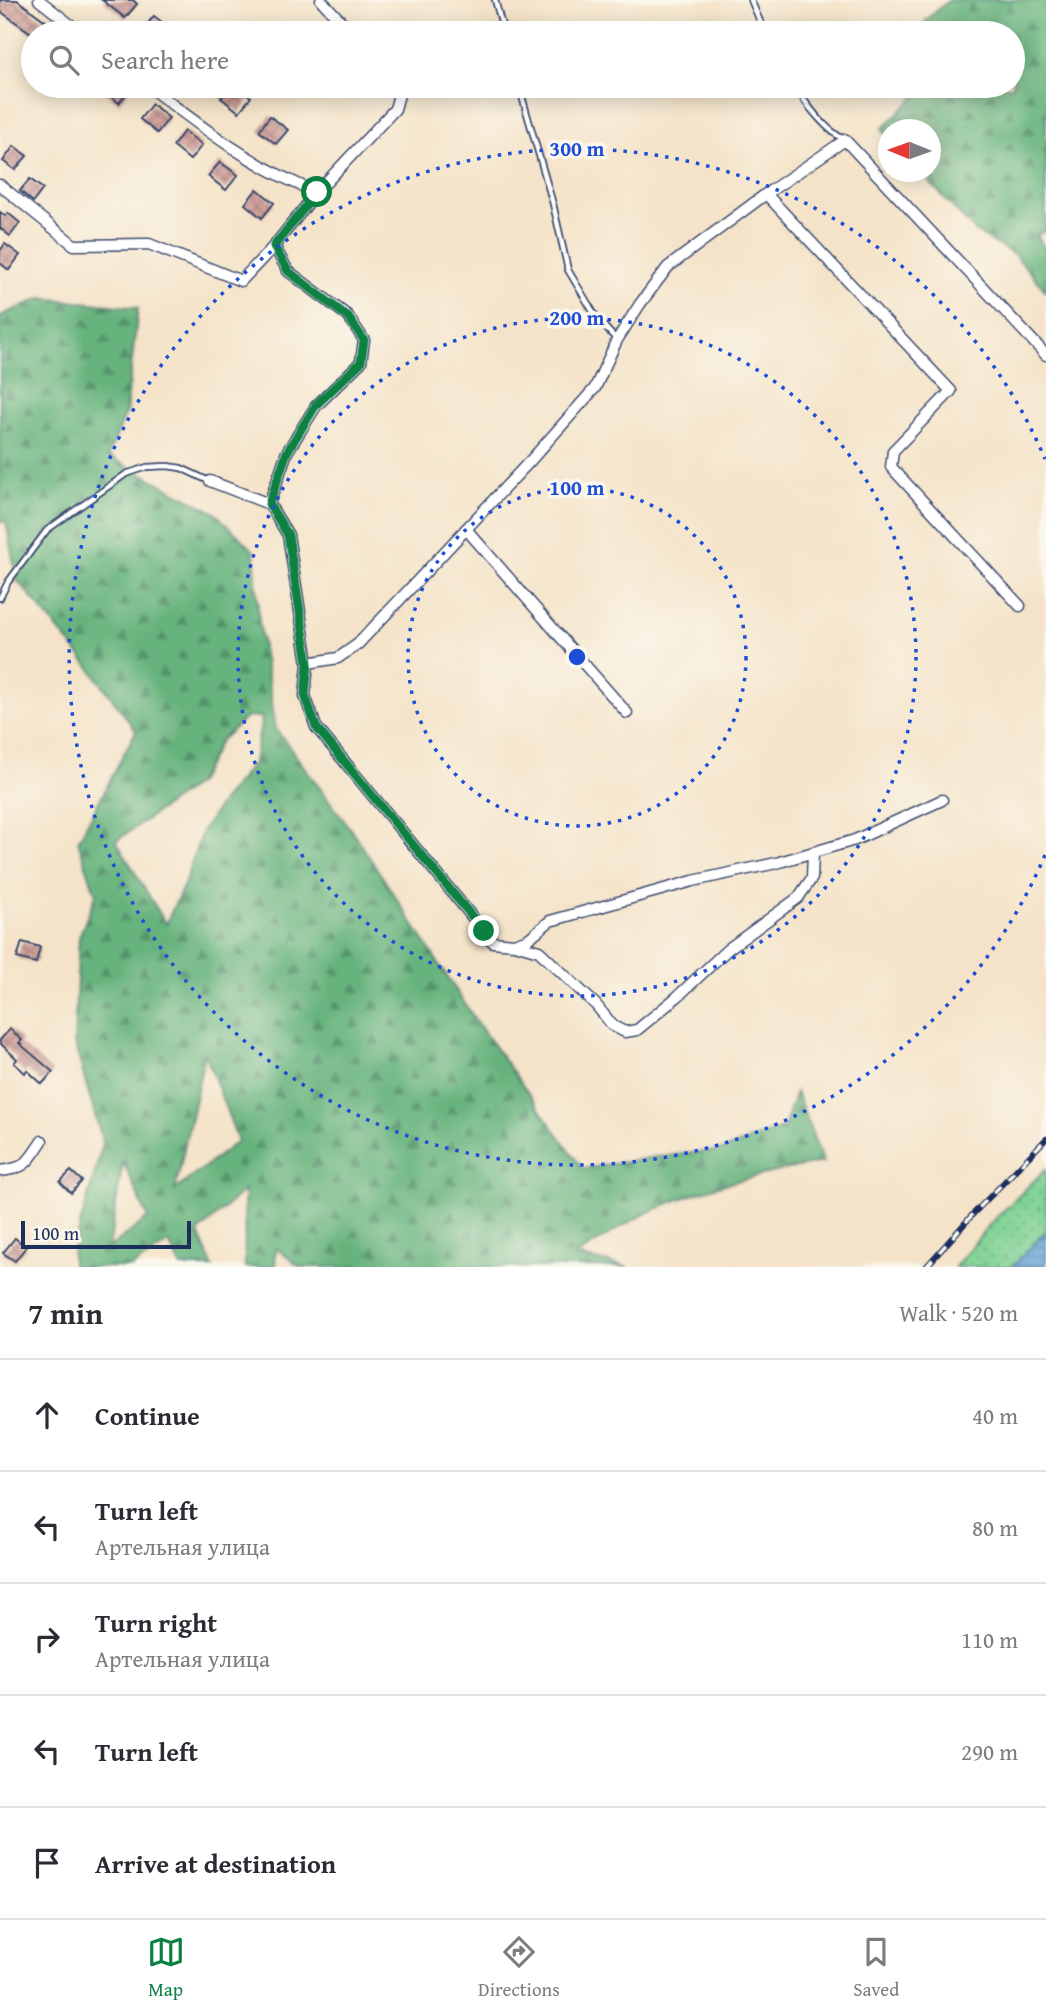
<!DOCTYPE html>
<meta charset="utf-8">
<style>
body{margin:0;font-family:"Gentium Book Plus",serif;background:#f7f7f7;color:#2b2b33}
.compass{position:absolute;left:878px;top:119px;width:63px;height:63px;border-radius:50%;background:#fff;box-shadow:0 4px 18px #0003;rotate:271deg}
.scale{position:absolute;left:21px;bottom:18px;width:170px;box-sizing:border-box;padding-left:7px;border:4px solid #1b2f5e;border-top:0;font-size:19px;line-height:24px;white-space:nowrap;color:#1b2f5e;-webkit-text-stroke:5px #fbf7ec;paint-order:stroke}
.stop{position:absolute;width:21px;height:21px;margin:-16px;border:5px solid #0b8043;border-radius:50%;background:#fff}
.stop.end{background:#0b8043;border-color:#fff;box-shadow:0 2px 7px #0008}
.list{margin:0;padding:0;list-style:none}
h2{display:flex;justify-content:space-between;align-items:center;height:91px;margin:0;padding:0 28px;font-size:30px}
h2 small{font-size:23px;font-weight:400;color:#7c7c81}
.list li{display:grid;grid-template-columns:46px 1fr auto;gap:21px;align-items:center;box-sizing:border-box;height:112px;padding:0 28px;border-top:2px solid #e1e1e2}
.list b{display:block;font-size:26px;white-space:nowrap}
.list p{margin:0;font-size:23px;white-space:nowrap;color:#7c7c81}
.list em{font-size:23px;font-style:normal;color:#7c7c81}
.icon{flex:none;width:38px;height:38px;fill:none;stroke:currentColor;stroke-width:2;stroke-linecap:round;stroke-linejoin:round}
.map{position:relative;flex:none;width:1046px;height:1267px;overflow:hidden}
.search{position:absolute;background:#fff;box-shadow:0 4px 18px #0003;left:21px;right:21px;top:21px;height:77px;display:flex;align-items:center;gap:18px;box-sizing:border-box;padding:0 24px;border-radius:38px;color:#7c7c81;font-size:26px}
.sheet{height:651px;background:#fff}
nav{display:flex;justify-content:space-around;align-items:center;box-sizing:border-box;height:98px;border-top:2px solid #e1e1e2;background:#fff;font-size:19px;color:#7c7c81}
nav a{display:grid;justify-items:center;gap:4px}
nav .on{color:#0b8043}
.map>svg:first-child{display:block}
</style>
<div class="map">
<svg width="1046" height="1267" viewBox="0 0 1046 1267">
<defs>
<pattern id="grass-dots" width="8" height="8" patternUnits="userSpaceOnUse" patternTransform="scale(1.75)"><rect width="8" height="8" fill="#7dd193"/><path d="M2 2h.1M6 6h.1" fill="none" stroke="#66aa7b" stroke-width="1.8" stroke-linecap="round"/></pattern>
<pattern id="forest-firs" width="22" height="20" patternUnits="userSpaceOnUse" patternTransform="scale(1.75)"><rect width="22" height="20" fill="#66b37d"/><path d="M5 1l3.5 6h-7zM16 11l3.5 6h-7z" fill="#53926a"/></pattern>
<pattern id="water-rules" width="6" height="5" patternUnits="userSpaceOnUse" patternTransform="scale(1.75)"><rect width="6" height="5" fill="#64a5d7"/><path d="M0 2.5h6" fill="none" stroke="#5287b2"/></pattern>
<pattern id="building-cross-hatch" width="8" height="8" patternUnits="userSpaceOnUse" patternTransform="scale(1.75)"><rect width="8" height="8" fill="#ce9c96"/><path d="M0 0l8 8M0 8l8-8" fill="none" stroke="#a6807e"/></pattern>
</defs>
<rect width="100%" height="100%" fill="#fbf7ec"/>
<filter id="ink" filterUnits="userSpaceOnUse"><feTurbulence type="fractalNoise" baseFrequency=".0143" numOctaves="2"/><feDisplacementMap in="SourceGraphic" scale="14" xChannelSelector="R" yChannelSelector="G"/><feConvolveMatrix kernelMatrix="1 2 1 2 8 2 1 2 1" color-interpolation-filters="sRGB"/></filter>
<filter id="wash" filterUnits="userSpaceOnUse"><feTurbulence type="fractalNoise" baseFrequency=".00686" numOctaves="4" result="noise"/><feDisplacementMap in="SourceGraphic" scale="28" xChannelSelector="R" yChannelSelector="G"/><feGaussianBlur stdDeviation="1.57" result="paint"/><feColorMatrix in="noise" values="0 0 0 0 0 0 0 0 0 0 0 0 0 0 0 0 0 1.4 0 .05"/><feComposite in="paint" operator="in"/></filter>
<g filter="url(#wash)">
<rect width="100%" height="100%" fill="#f4e3c8"/>
<!-- grass -->
<polygon fill="url(#grass-dots)" stroke="#4c8078" stroke-width="2" points="1046,1169 1046,1231 1013,1267 955,1267 991,1223"/>
<!-- forest -->
<g fill="url(#forest-firs)" stroke="#40716e" stroke-width="2" fill-rule="evenodd">
<polygon points="949,0 1046,0 1046,231 1037,234 1046,252 1046,291 1016,256 976,232 920,172 930,172 930,130 888,130 888,137 882,129 926,86 1013,86 1013,33 929,33 925,21"/>
<path d="M 41,298 L 138,308 L 126,413 L 108,456 L 214,512 L 254,551 L 259,622 L 276,729 L 357,838 L 478,1024 L 583,1169 L 654,1157 L 723,1150 L 784,1127 L 796,1092 L 823,1162 C 757,1175 689,1189 630,1222 C 611,1233 593,1245 575,1256 L 628,1267 L 300,1267 L 276,1248 L 275,1267 L 245,1267 L 244,1190 L 198,1233 L 213,1267 L 181,1267 L 169,1243 L 132,1267 L 72,1267 L 72,1254 L 103,1143 L 74,1042 L 79,937 L 96,895 L 78,841 L 136,731 L 87,664 L 17,580 L 6,522 L 0,522 L 0,316 ZM 247,717 L 262,717 L 254,762 L 223,800 L 202,831 L 185,882 L 166,924 L 116,841 L 198,783 L 220,741 ZM 205,1053 L 238,1141 L 175,1190 ZM 123,1162 L 148,1218 L 110,1247 L 109,1247 Z"/>
</g>
<!-- water -->
<polygon fill="url(#water-rules)" stroke="#406a9a" stroke-width="2" points="1046,1231 1046,1267 1013,1267 1013,1266"/>
<g id="blocks">
<!-- building -->
<g fill="url(#building-cross-hatch)">
<polygon points="0,0 17,0 48,23 39,33 31,33 0,11"/>
<polygon points="102,0 133,0 137,4 125,18"/>
<polygon points="154,16 176,33 140,33"/>
<polygon points="97,86 133,86 119,103"/>
<polygon points="231,86 236,86 251,97 239,112 221,98"/>
<polygon points="152,104 169,118 157,133 140,119"/>
<polygon points="270,116 288,130 276,144 259,131"/>
<polygon points="184,131 202,145 190,160 173,146"/>
<polygon points="14,146 27,156 15,170 3,161"/>
<polygon points="220,162 238,175 226,190 208,176"/>
<polygon points="30,179 43,189 33,202 20,191"/>
<polygon points="257,189 274,203 262,218 245,204"/>
<polygon points="0,212 5,216 8,213 20,223 10,236 0,228"/>
<polygon points="5,244 20,255 9,270 0,263 0,251"/>
<polygon points="22,942 40,947 36,963 17,958"/>
<polygon points="10,1029 22,1040 19,1043 53,1072 42,1084 27,1070 25,1073 14,1063 17,1059 0,1043 0,1040"/>
<polygon points="71,1171 82,1181 71,1193 60,1182"/>
<polygon points="15,1238 26,1247 15,1261 3,1253"/>
</g>
</g>
</g>
<g filter="url(#ink)">
<use href="#blocks" fill-opacity="0" stroke="#3c4a6e" stroke-width="2"/>
<g fill="none" stroke-linecap="round" stroke-linejoin="round">
<defs>
<g id="service">
<polyline points="495,0 504,33"/>
<polyline points="751,0 765,33"/>
<polyline points="519,86 553,204 568,270 598,320 616,339"/>
<path d="M 795,86 C 805,103 826,131 844,139"/>
<polyline points="0,598 8,582 47,530 126,474 147,467 167,466 181,468 209,481"/>
</g>
<g id="minor">
<polyline points="39,0 81,33"/>
<polyline points="321,0 352,33"/>
<path d="M 148,86 C 200,126 254,168 317,192"/>
<polyline points="0,185 74,245 149,244 241,281 274,246 317,192 395,109 400,91 397,86"/>
<polyline points="766,194 951,391 893,451 891,467 1020,606"/>
<polyline points="210,481 269,504 288,535 308,663 305,696 316,727 493,942 514,944 528,939 550,921 693,881 776,863 855,840 942,800"/>
<polyline points="269,504 287,452 316,406 361,362 364,340 348,316 288,271 274,246"/>
<polyline points="466,529 627,713"/>
<polyline points="308,663 338,658 358,644 531,460 595,388 617,340 640,304 668,267 766,194 845,140 1046,355"/>
<polyline points="515,944 539,951 596,1005 613,1026 625,1032 637,1030 677,997 728,949 798,898 812,878 813,852"/>
<path d="M 0,1171 C 27,1168 28,1162 42,1141"/>
</g>
</defs>
<!-- service casing -->
<use href="#service" stroke="#3c4a6e" stroke-width="8"/>
<!-- minor casing -->
<use href="#minor" stroke="#3c4a6e" stroke-width="13"/>
<!-- service -->
<use href="#service" stroke="#fff" stroke-width="4.5"/>
<!-- minor -->
<use href="#minor" stroke="#fff" stroke-width="10"/>
<defs>
<polyline id="rail" points="926,1267 974,1213 1046,1139"/>
</defs>
<!-- rail casing -->
<use href="#rail" stroke="#1b2f5e" stroke-width="6"/>
<!-- rail -->
<use href="#rail" stroke="#fbf7ec" stroke-width="3.5" stroke-dasharray="10" stroke-linecap="butt"/>
</g>
</g>
<g fill="none" stroke-linecap="round" stroke-linejoin="round" filter="url(#ink)">
<!-- route -->
<polyline stroke="#0b8043" stroke-width="9" points="317,192 274,246 288,271 348,317 364,340 361,362 316,405 287,452 269,504 288,535 308,663 305,695 316,727 484,931"/>
</g>
<!-- distance rings -->
<g fill="none" stroke="#1d4ed8" stroke-width="3.5" stroke-dasharray="3.5 7">
<circle cx="577" cy="657" r="169"/>
<circle cx="577" cy="657" r="339"/>
<path d="M1045 855A508 508 0 1 1 1045 459"/>
</g>
<circle cx="577" cy="657" r="10" fill="#1d4ed8" stroke="#fbf7ec" stroke-width="3.5"/>
<g font-size="21" text-anchor="middle" font-weight="bold" fill="#1d4ed8" stroke="#fbf7ec" stroke-width="7" stroke-linejoin="round" paint-order="stroke">
<text x="577" y="156">300 m</text>
<text x="577" y="325">200 m</text>
<text x="577" y="495">100 m</text>
</g>
</svg>
<svg class="compass" viewBox="-18 -18 36 36"><path d="M0-13l5 13h-10z" fill="#e53935"/><path d="M0 13l5-13h-10z" fill="#7c7c81"/></svg>
<div class="scale">100 m</div>
<div class="stop" style="left:317px;top:192px"></div>
<div class="stop end" style="left:484px;top:931px"></div>
<div class="search"><svg class="icon" aria-label="search" viewBox="0 0 24 24"><circle cx="10" cy="10" r="6"/><path d="M15 15l6 6"/></svg>Search here</div>
</div>
<section class="sheet">
<h2>7 min<small>Walk · 520 m</small></h2>
<ul class="list">
<li><svg class="icon" aria-label="ahead" viewBox="0 0 24 24"><path d="M12 20V5M6 11l6-6 6 6"/></svg><div><b>Continue</b></div><em>40 m</em></li>
<li><svg class="icon" aria-label="left" viewBox="0 0 24 24"><path d="M17 20v-9H6M10 6l-5 5 5 5"/></svg><div><b>Turn left</b><p>Артельная улица</p></div><em>80 m</em></li>
<li><svg class="icon" aria-label="right" viewBox="0 0 24 24"><path d="M7 20v-9h11M14 6l5 5-5 5"/></svg><div><b>Turn right</b><p>Артельная улица</p></div><em>110 m</em></li>
<li><svg class="icon" aria-label="left" viewBox="0 0 24 24"><path d="M17 20v-9H6M10 6l-5 5 5 5"/></svg><div><b>Turn left</b></div><em>290 m</em></li>
<li><svg class="icon" aria-label="arrive" viewBox="0 0 24 24"><path d="M6 21V4h12l-3 4 3 4H6"/></svg><div><b>Arrive at destination</b></div></li>
</ul>
</section>
<nav>
<a class="on"><svg class="icon" aria-label="map" viewBox="0 0 24 24"><path d="M3 6l6-2 6 2 6-2v14l-6 2-6-2-6 2zM9 4v14M15 6v14"/></svg>Map</a>
<a><svg class="icon" aria-label="directions" viewBox="0 0 24 24"><path d="M12 3l9 9-9 9-9-9zM9 14v-3h6M13 9l2 2-2 2"/></svg>Directions</a>
<a><svg class="icon" aria-label="saved" viewBox="0 0 24 24"><path d="M7 4h10v16l-5-4-5 4z"/></svg>Saved</a>
</nav>
